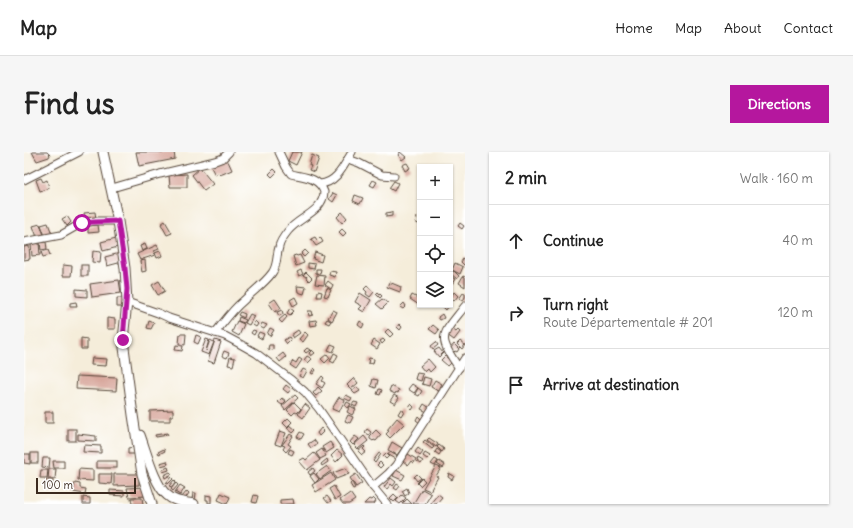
<!DOCTYPE html>
<meta charset="utf-8">
<style>
body{margin:0;font-family:Delius,sans-serif;background:#f6f6f6;color:#222}
.controls{position:absolute;right:12px;top:12px;display:grid;overflow:hidden;border-radius:0px;box-shadow:0 1px 3px #0004}
.controls button{width:36px;height:36px;display:grid;place-items:center;padding:0;border:0;border-bottom:1px solid #e0e0e0;background:#fff;color:#222;font:20px sans-serif}
.scale{position:absolute;left:12px;bottom:10px;width:100px;box-sizing:border-box;padding-left:4px;border:2px solid #3b2a1e;border-top:0;font-size:11px;line-height:14px;white-space:nowrap;color:#3b2a1e;-webkit-text-stroke:3px #fff;paint-order:stroke}
.stop{position:absolute;width:12px;height:12px;margin:-9px;border:3px solid #b5179e;border-radius:50%;background:#fff}
.stop.end{background:#b5179e;border-color:#fff;box-shadow:0 1px 4px #0008}
.list{margin:0;padding:0;list-style:none}
h2{display:flex;justify-content:space-between;align-items:center;height:52px;margin:0;padding:0 16px;font-size:17px}
h2 small{font-size:13px;font-weight:400;color:#767676}
.list li{display:grid;grid-template-columns:26px 1fr auto;gap:12px;align-items:center;box-sizing:border-box;height:72px;padding:0 16px;border-top:1px solid #e0e0e0}
.list b{display:block;font-size:15px;white-space:nowrap}
.list p{margin:0;font-size:13px;white-space:nowrap;color:#767676}
.list em{font-size:13px;font-style:normal;color:#767676}
.icon{flex:none;width:22px;height:22px;fill:none;stroke:currentColor;stroke-width:2;stroke-linecap:round;stroke-linejoin:round}
.map{position:relative;flex:none;width:441px;height:352px;overflow:hidden;border-radius:0px}
header{display:flex;align-items:center;gap:24px;box-sizing:border-box;height:56px;padding:0 20px;background:#fff;border-bottom:1px solid #e0e0e0}
header strong{font-size:19px}
nav{display:flex;gap:22px;margin-inline-start:auto;font-size:14px}
.intro{display:flex;align-items:center;justify-content:space-between;box-sizing:border-box;height:96px;padding:0 24px}
h1{margin:0;font-size:28px}
.button{padding:10px 18px;border-radius:0px;background:#b5179e;color:#fff;font-size:14px;font-weight:700}
main{display:flex;gap:24px;padding:0 24px}
aside{flex:1;background:#fff;border-radius:0px;box-shadow:0 1px 3px #0004}
.map>svg:first-child{display:block}
</style>
<header>
<strong>Map</strong>
<nav><a>Home</a><a>Map</a><a>About</a><a>Contact</a></nav>
</header>
<div class="intro"><h1>Find us</h1><a class="button">Directions</a></div>
<main>
<div class="map">
<svg width="441" height="352" viewBox="0 0 441 352">
<rect width="100%" height="100%" fill="#fff"/>
<filter id="ink" filterUnits="userSpaceOnUse"><feTurbulence type="fractalNoise" baseFrequency=".025" numOctaves="2"/><feDisplacementMap in="SourceGraphic" scale="8" xChannelSelector="R" yChannelSelector="G"/><feConvolveMatrix kernelMatrix="1 2 1 2 8 2 1 2 1" color-interpolation-filters="sRGB"/></filter>
<filter id="wash" filterUnits="userSpaceOnUse"><feTurbulence type="fractalNoise" baseFrequency=".012" numOctaves="4" result="noise"/><feDisplacementMap in="SourceGraphic" scale="16" xChannelSelector="R" yChannelSelector="G"/><feGaussianBlur stdDeviation="0.9" result="paint"/><feColorMatrix in="noise" values="0 0 0 0 0 0 0 0 0 0 0 0 0 0 0 0 0 1.4 0 .05"/><feComposite in="paint" operator="in"/></filter>
<g filter="url(#wash)">
<rect width="100%" height="100%" fill="#f5edda"/>
<g id="blocks">
<!-- building -->
<g fill="#d8a79c">
<polygon points="8,0 23,0 26,3 25,5 13,9"/>
<polygon points="112,0 150,0 151,7 115,14"/>
<polygon points="268,0 278,0 272,13 264,9"/>
<polygon points="376,0 382,5 378,8 374,3"/>
<polygon points="288,3 295,6 290,20 285,18 287,14 285,13"/>
<polygon points="203,7 208,18 196,23 194,21 191,23 187,15"/>
<polygon points="383,11 386,16 381,19 378,13"/>
<polygon points="176,16 189,32 180,39 168,23"/>
<polygon points="250,17 253,20 248,25 245,22"/>
<polygon points="163,22 163,35 146,35 145,23"/>
<polygon points="17,26 19,30 23,28 25,36 16,39 12,28"/>
<polygon points="349,28 353,30 350,35 346,33"/>
<polygon points="370,29 374,31 370,39 365,36"/>
<polygon points="309,41 313,43 309,50 305,47"/>
<polygon points="331,43 339,46 336,52 329,49"/>
<polygon points="71,60 72,67 61,68 60,61"/>
<polygon points="318,60 323,66 318,71 313,65"/>
<polygon points="368,60 368,64 362,65 362,61"/>
<polygon points="43,64 47,70 43,74 38,67"/>
<polygon points="393,65 396,67 396,73 391,70"/>
<polygon points="141,69 148,81 143,83 137,72"/>
<polygon points="24,71 28,82 21,84 17,73"/>
<polygon points="436,71 440,74 438,77 434,74"/>
<polygon points="16,72 20,83 13,85 9,74"/>
<polygon points="74,73 75,80 64,81 64,74"/>
<polygon points="318,77 322,81 319,84 315,80"/>
<polygon points="291,85 293,88 296,85 299,90 292,94 287,87"/>
<polygon points="92,86 94,95 79,99 77,90"/>
<polygon points="16,90 22,90 23,97 17,98"/>
<polygon points="15,91 16,103 8,104 7,92"/>
<polygon points="121,92 123,97 118,99 116,94"/>
<polygon points="133,93 135,97 130,99 131,103 116,108 113,102"/>
<polygon points="5,94 6,107 0,108 0,95"/>
<polygon points="24,98 26,103 19,105 17,100"/>
<polygon points="281,98 284,101 280,105 277,102"/>
<polygon points="69,99 77,100 76,111 68,110"/>
<polygon points="136,99 138,104 133,106 131,101"/>
<polygon points="291,100 299,103 297,110 289,107"/>
<polygon points="96,101 98,110 83,114 81,105"/>
<polygon points="272,103 273,104 276,103 280,111 272,114 269,104"/>
<polygon points="441,104 441,114 437,110"/>
<polygon points="121,108 122,119 118,120 116,109"/>
<polygon points="284,111 291,112 290,117 284,116"/>
<polygon points="431,111 439,115 436,122 428,118"/>
<polygon points="39,113 48,114 47,124 39,124"/>
<rect x="57" y="113" width="7" height="11"/>
<polygon points="292,117 297,117 296,122 292,121"/>
<polygon points="277,118 279,122 275,124 273,120"/>
<polygon points="306,119 312,120 311,125 305,123"/>
<polygon points="430,119 435,124 433,127 427,122"/>
<polygon points="282,120 288,126 285,129 282,126 283,124 282,125 279,123"/>
<polygon points="293,123 301,124 300,133 291,132"/>
<polygon points="426,124 431,127 428,132 426,131"/>
<polygon points="439,124 441,125 441,135 435,131"/>
<polygon points="95,128 97,141 68,145 66,132"/>
<polygon points="135,129 141,139 134,143 128,133"/>
<polygon points="304,129 309,133 307,137 301,133"/>
<polygon points="365,130 377,135 376,140 363,135"/>
<polygon points="273,134 282,135 280,142 274,140"/>
<polygon points="343,134 350,140 346,145 342,142 343,140 340,137"/>
<polygon points="303,136 307,138 304,145 300,144"/>
<polygon points="52,137 63,138 63,145 52,144"/>
<polygon points="294,139 298,140 297,145 293,145"/>
<polygon points="354,140 358,144 356,146 352,142"/>
<polygon points="430,140 434,144 430,149 426,146"/>
<polygon points="336,141 347,148 340,160 335,157 338,154 331,150"/>
<polygon points="439,141 441,142 441,145 439,149 435,147"/>
<polygon points="388,143 396,147 395,153 386,147"/>
<polygon points="271,145 274,151 269,154 266,148"/>
<polygon points="93,146 100,146 99,155 93,155"/>
<polygon points="251,147 257,156 251,160 245,151"/>
<polygon points="358,147 364,151 358,157 352,152"/>
<polygon points="52,150 53,154 46,154 46,151"/>
<polygon points="380,151 382,154 379,157 376,155"/>
<polygon points="421,153 425,154 422,158 419,155"/>
<polygon points="266,156 270,159 266,163 263,161"/>
<polygon points="258,158 259,162 255,164 253,160"/>
<polygon points="309,158 313,160 308,169 304,166"/>
<polygon points="284,159 288,159 289,163 285,164"/>
<polygon points="216,160 221,162 220,166 214,163"/>
<polygon points="226,162 230,164 225,173 221,171"/>
<polygon points="418,162 420,166 416,168 414,165"/>
<polygon points="261,163 263,165 258,171 255,168"/>
<polygon points="215,165 222,168 220,171 214,169"/>
<polygon points="83,166 91,167 91,177 83,177"/>
<polygon points="303,167 307,169 305,172 301,170"/>
<polygon points="292,168 293,173 286,174 285,169"/>
<polygon points="125,169 130,171 127,177 123,176"/>
<polygon points="213,169 220,172 215,184 208,180"/>
<polygon points="231,169 234,172 232,175 229,173"/>
<polygon points="336,169 340,172 338,176 334,173"/>
<polygon points="238,171 243,173 240,177 236,175"/>
<polygon points="375,172 378,175 376,178 373,175"/>
<polygon points="409,173 415,178 412,182 405,177"/>
<polygon points="246,176 250,178 246,184 243,182"/>
<polygon points="427,176 432,180 434,178 436,180 430,188 422,182"/>
<polygon points="364,177 369,182 366,185 361,180"/>
<polygon points="229,178 232,179 230,183 227,181"/>
<polygon points="274,178 276,181 269,186 267,183"/>
<polygon points="235,180 240,182 238,187 233,184"/>
<polygon points="281,180 284,183 279,190 275,187"/>
<polygon points="156,182 162,182 161,193 155,192"/>
<polygon points="172,183 177,185 174,192 170,190"/>
<polygon points="265,185 267,188 263,192 260,188"/>
<polygon points="57,186 63,187 63,197 57,197"/>
<polygon points="182,187 185,188 182,199 186,188 190,190 185,203 177,200"/>
<polygon points="359,187 361,189 358,192 356,189"/>
<polygon points="191,188 197,190 190,211 184,209"/>
<polygon points="350,188 356,192 353,197 347,193"/>
<polygon points="436,189 441,193 438,197 433,192"/>
<polygon points="412,190 414,193 409,197 407,194"/>
<polygon points="307,192 312,194 309,200 304,198"/>
<polygon points="430,192 435,197 433,200 431,199 430,200 426,197"/>
<polygon points="152,193 159,194 158,199 151,198"/>
<polygon points="245,193 249,193 249,198 244,197"/>
<polygon points="283,196 286,198 282,201 280,199"/>
<polygon points="415,196 419,201 415,205 410,199"/>
<polygon points="288,198 291,201 287,204 285,201"/>
<polygon points="200,199 205,201 203,206 198,204"/>
<polygon points="259,201 262,205 256,210 253,206"/>
<polygon points="310,201 314,203 310,211 306,209"/>
<polygon points="303,202 306,206 301,211 297,207"/>
<polygon points="283,204 288,207 284,211 280,208"/>
<polygon points="421,204 428,210 424,214 417,208"/>
<polygon points="206,205 211,206 209,214 204,213"/>
<polygon points="68,206 83,207 82,214 67,213"/>
<polygon points="275,206 278,208 272,217 266,213 269,209 272,211"/>
<polygon points="345,206 350,207 349,212 344,211"/>
<polygon points="404,207 411,215 406,220 404,217 401,220 396,214"/>
<polygon points="290,216 292,218 289,222 287,221"/>
<polygon points="279,217 283,219 279,226 275,224"/>
<polygon points="393,221 399,222 397,229 391,227"/>
<polygon points="53,224 93,226 92,239 52,237"/>
<polygon points="298,224 300,226 298,229 301,231 298,236 292,232"/>
<polygon points="400,225 407,227 405,234 398,232"/>
<polygon points="330,226 334,231 327,237 323,233"/>
<polygon points="349,227 354,228 352,236 347,234"/>
<polygon points="411,228 418,232 414,239 407,235"/>
<polygon points="388,232 394,236 390,241 384,237"/>
<polygon points="262,233 267,237 264,241 259,237"/>
<polygon points="367,234 375,238 374,241 372,240 371,242 365,239"/>
<polygon points="294,235 298,239 292,244 289,241"/>
<polygon points="333,235 336,239 331,242 328,239"/>
<polygon points="394,236 398,239 395,244 391,242"/>
<polygon points="355,237 358,238 356,243 353,242"/>
<polygon points="271,243 274,246 261,258 258,254"/>
<polygon points="322,243 328,246 326,249 320,246"/>
<polygon points="370,243 375,246 371,252 366,249"/>
<polygon points="315,245 321,248 315,260 308,257"/>
<polygon points="258,246 262,249 258,253 254,250"/>
<polygon points="270,250 277,257 273,261 271,260 268,263 263,258"/>
<polygon points="323,250 327,252 324,256 321,254"/>
<polygon points="330,250 334,251 332,255 328,253"/>
<polygon points="281,252 286,256 279,266 274,262"/>
<polygon points="387,252 390,255 388,258 385,255"/>
<polygon points="400,252 406,256 403,260 397,257"/>
<polygon points="326,254 332,257 328,263 323,260"/>
<polygon points="377,257 380,259 377,264 374,262"/>
<polygon points="149,258 149,264 146,264 146,269 126,269 126,259"/>
<rect x="21" y="260" width="8" height="11"/>
<polygon points="324,263 329,265 326,271 321,269"/>
<polygon points="394,264 398,268 396,271 392,268"/>
<polygon points="264,266 268,270 263,275 259,271"/>
<polygon points="373,266 380,272 366,286 362,282 365,279 363,278"/>
<polygon points="266,273 272,278 269,281 263,276"/>
<polygon points="297,276 300,279 295,284 293,281"/>
<rect x="44" y="277" width="8" height="12"/>
<polygon points="343,277 347,280 345,283 341,280"/>
<polygon points="352,278 357,283 352,289 350,288 349,289 346,287 346,284"/>
<polygon points="256,279 262,281 257,294 251,292"/>
<polygon points="276,280 280,282 277,287 273,285"/>
<polygon points="143,281 144,283 132,285 131,283"/>
<polygon points="54,282 72,284 72,289 54,288"/>
<polygon points="266,282 269,284 264,292 267,294 262,300 259,297 261,294 258,293"/>
<polygon points="331,284 335,287 329,293 326,290"/>
<polygon points="340,284 344,289 334,297 330,293"/>
<polygon points="405,286 414,292 412,295 403,288"/>
<polygon points="290,288 293,292 287,296 284,292"/>
<polygon points="401,288 410,295 408,297 399,290"/>
<polygon points="306,290 310,296 302,301 298,295"/>
<polygon points="368,290 378,296 373,303 364,298"/>
<polygon points="60,293 77,294 77,301 59,300"/>
<polygon points="415,293 420,297 418,300 413,295"/>
<polygon points="340,294 341,295 339,297 342,300 338,303 334,299"/>
<polygon points="110,295 111,302 104,302 104,296"/>
<polygon points="394,296 399,300 396,304 391,300"/>
<polygon points="140,297 141,299 135,302 134,300"/>
<polygon points="266,297 270,299 268,303 264,301"/>
<polygon points="298,297 302,304 296,307 292,301"/>
<polygon points="413,297 417,300 415,303 411,300"/>
<polygon points="313,298 319,303 312,310 307,304"/>
<polygon points="366,300 373,304 371,307 364,303"/>
<rect x="7" y="301" width="7" height="10"/>
<polygon points="290,301 296,308 283,318 275,309 280,306 282,308"/>
<polygon points="355,301 357,302 351,311 349,309"/>
<polygon points="362,301 365,304 362,307 359,304"/>
<polygon points="401,301 406,304 403,307 399,304"/>
<polygon points="0,302 6,302 6,312 0,311"/>
<polygon points="384,302 392,307 390,311 387,309 384,313 379,309"/>
<polygon points="19,306 26,306 25,316 18,315"/>
<polygon points="394,306 399,309 397,312 393,309"/>
<polygon points="303,307 304,310 298,314 297,312"/>
<polygon points="411,307 414,309 411,314 407,312"/>
<polygon points="29,309 40,309 40,316 30,316"/>
<rect x="73" y="309" width="20" height="7"/>
<polygon points="143,309 144,312 137,314 136,311"/>
<polygon points="415,309 421,313 419,316 413,312"/>
<polygon points="356,310 359,313 356,316 353,313"/>
<polygon points="303,314 307,319 296,327 292,322"/>
<polygon points="412,314 417,316 412,324 414,325 406,339 399,336"/>
<polygon points="144,315 145,318 139,320 138,318"/>
<polygon points="289,316 291,319 286,323 284,320"/>
<polygon points="322,316 325,322 312,327 309,321"/>
<polygon points="25,317 32,317 31,327 24,327"/>
<polygon points="55,317 69,318 69,329 54,328"/>
<polygon points="17,318 24,318 23,326 16,326"/>
<polygon points="372,318 381,323 378,328 369,324"/>
<polygon points="146,320 148,322 141,326 140,323"/>
<polygon points="290,321 295,327 291,331 286,324"/>
<polygon points="307,321 311,328 292,340 288,333"/>
<polygon points="425,321 430,324 428,328 424,325"/>
<polygon points="75,322 88,322 87,332 75,331"/>
<polygon points="90,322 115,322 115,333 90,334"/>
<polygon points="332,322 338,331 332,335 326,326"/>
<polygon points="393,322 397,326 393,329 390,325"/>
<polygon points="147,325 149,327 144,332 142,331"/>
<polygon points="367,326 372,330 369,334 367,332 363,337 360,335"/>
<polygon points="398,326 401,329 396,334 393,331"/>
<rect x="22" y="328" width="7" height="8"/>
<polygon points="150,328 152,330 148,335 145,334"/>
<polygon points="328,330 331,336 329,337 326,332"/>
<polygon points="51,331 56,332 56,336 62,337 61,342 49,340"/>
<polygon points="152,331 154,333 149,339 147,337"/>
<polygon points="373,332 376,334 373,338 370,336"/>
<polygon points="156,333 161,336 156,343 151,340"/>
<polygon points="310,334 316,345 311,348 305,337"/>
<polygon points="121,335 123,344 105,345 103,336"/>
<polygon points="383,336 385,341 381,344 378,339"/>
<polygon points="398,337 407,342 401,352 389,352"/>
<polygon points="86,338 100,339 100,344 86,343"/>
<polygon points="163,339 165,341 161,347 158,345"/>
<polygon points="169,341 172,341 171,348 168,348"/>
<polygon points="197,341 206,345 203,352 194,348"/>
<polygon points="326,341 331,348 325,352 319,352 316,348"/>
<polygon points="370,342 374,346 370,350 366,346"/>
<polygon points="414,342 418,345 412,352 406,352"/>
<polygon points="182,343 187,344 187,351 184,351 184,348 182,348"/>
<polygon points="230,343 234,344 232,351 228,350"/>
<polygon points="378,343 382,346 376,352 372,349"/>
<polygon points="303,344 307,349 304,351 300,346"/>
<polygon points="59,345 66,346 66,352 59,352"/>
<polygon points="107,346 118,346 119,352 108,352"/>
<polygon points="349,346 352,349 350,352 340,352 345,347 347,348"/>
<polygon points="269,347 270,352 256,352 256,348"/>
<polygon points="383,347 388,352 378,352"/>
</g>
</g>
</g>
<g filter="url(#ink)">
<use href="#blocks" fill-opacity="0" stroke="#57473a" stroke-width="1"/>
<g fill="none" stroke-linecap="round" stroke-linejoin="round">
<defs>
<g id="minor">
<polyline points="324,7 335,11 358,23 370,24"/>
<polyline points="0,28 55,0"/>
<path d="M 296,32 C 313,31 320,13 328,0"/>
<polyline points="88,36 136,22 191,9 199,6 205,0"/>
<polyline points="0,90 37,83 58,71 71,69 94,69"/>
<polyline points="103,150 134,161 145,166 201,184 216,192 232,201 266,227 281,240 295,257 349,335 363,352"/>
<path d="M 191,181 C 200,170 208,158 219,149 C 228,140 240,132 248,121 C 254,113 252,104 255,95 C 256,89 260,84 264,79 C 275,65 299,60 300,40 C 295,25 279,25 267,22 L 262,15 L 255,0"/>
<path d="M 435,216 C 412,183 418,184 441,154"/>
<polyline points="349,335 364,322 372,313 441,206"/>
</g>
<g id="major">
<polyline points="79,0 94,69 101,116 103,150 99,188 109,263 118,322 128,352"/>
<path d="M 116,283 C 122,299 131,334 143,343 C 150,350 160,350 170,352"/>
</g>
</defs>
<!-- minor casing -->
<use href="#minor" stroke="#57473a" stroke-width="9"/>
<!-- major casing -->
<use href="#major" stroke="#57473a" stroke-width="11"/>
<!-- minor -->
<use href="#minor" stroke="#fff" stroke-width="7"/>
<!-- major -->
<use href="#major" stroke="#fff" stroke-width="9"/>
</g>
</g>
<g fill="none" stroke-linecap="round" stroke-linejoin="round" filter="url(#ink)">
<!-- route -->
<polyline stroke="#b5179e" stroke-width="5" points="58,71 71,70 94,69 101,116 103,137 99,188"/>
</g>
</svg>
<div class="controls">
<button>+</button>
<button>−</button>
<button><svg class="icon" aria-label="locate" viewBox="0 0 24 24"><circle cx="12" cy="12" r="6"/><path d="M12 2v4M12 18v4M2 12h4M18 12h4"/></svg></button>
<button><svg class="icon" aria-label="layers" viewBox="0 0 24 24"><path d="M12 4l9 5-9 5-9-5zM3 14l9 5 9-5"/></svg></button>
</div>
<div class="scale">100 m</div>
<div class="stop" style="left:58px;top:71px"></div>
<div class="stop end" style="left:99px;top:188px"></div>
</div>
<aside>
<h2>2 min<small>Walk · 160 m</small></h2>
<ul class="list">
<li><svg class="icon" aria-label="ahead" viewBox="0 0 24 24"><path d="M12 20V5M6 11l6-6 6 6"/></svg><div><b>Continue</b></div><em>40 m</em></li>
<li><svg class="icon" aria-label="right" viewBox="0 0 24 24"><path d="M7 20v-9h11M14 6l5 5-5 5"/></svg><div><b>Turn right</b><p>Route Départementale # 201</p></div><em>120 m</em></li>
<li><svg class="icon" aria-label="arrive" viewBox="0 0 24 24"><path d="M6 21V4h12l-3 4 3 4H6"/></svg><div><b>Arrive at destination</b></div></li>
</ul>
</aside>
</main>
